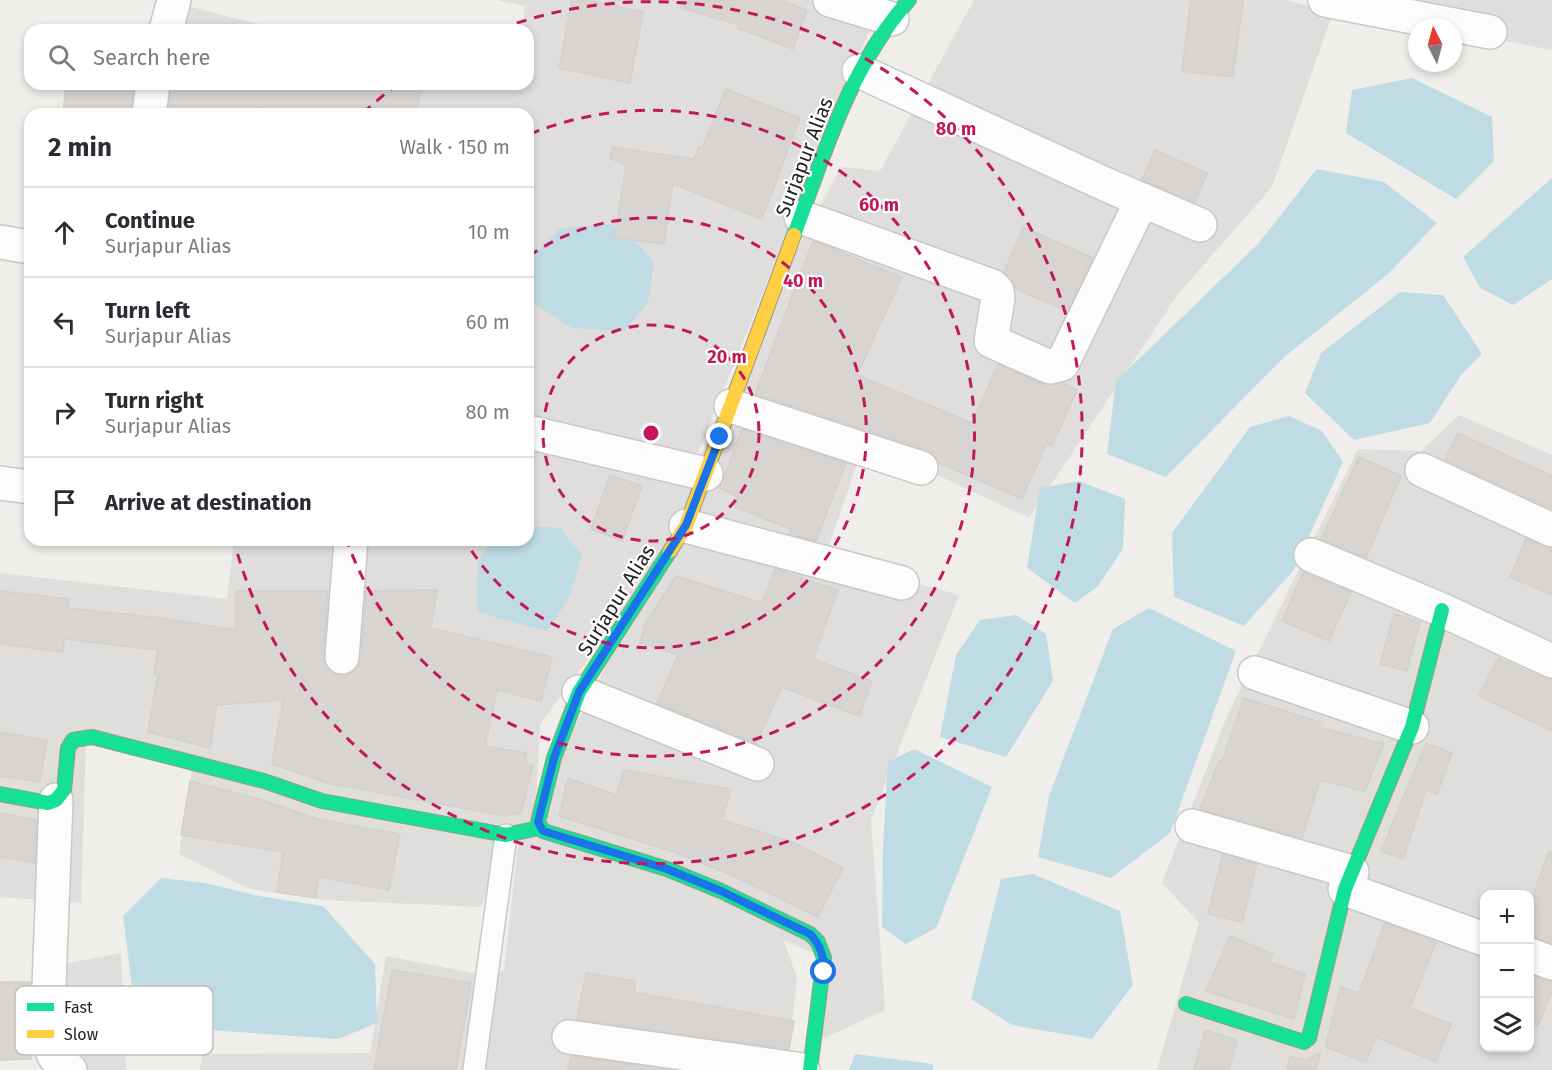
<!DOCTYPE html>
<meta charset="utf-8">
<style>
body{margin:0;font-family:"Fira Sans",sans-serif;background:#f7f7f7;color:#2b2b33}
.controls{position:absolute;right:18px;bottom:18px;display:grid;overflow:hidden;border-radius:12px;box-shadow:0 3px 9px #0003}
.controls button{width:54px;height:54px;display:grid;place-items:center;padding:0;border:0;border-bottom:2px solid #e1e1e2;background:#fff;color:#2b2b33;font:30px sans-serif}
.compass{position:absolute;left:1408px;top:18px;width:54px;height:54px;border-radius:50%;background:#fff;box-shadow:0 3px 9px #0003;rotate:354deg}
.stop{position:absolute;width:18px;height:18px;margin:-14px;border:4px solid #1a73e8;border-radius:50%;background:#fff}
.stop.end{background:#1a73e8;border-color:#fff;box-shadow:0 2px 6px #0008}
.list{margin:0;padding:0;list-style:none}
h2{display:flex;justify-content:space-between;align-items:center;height:78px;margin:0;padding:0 24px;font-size:26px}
h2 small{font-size:20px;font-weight:400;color:#7c7c81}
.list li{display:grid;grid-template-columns:39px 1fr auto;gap:18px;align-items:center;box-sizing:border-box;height:90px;padding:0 24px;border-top:2px solid #e1e1e2}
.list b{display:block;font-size:22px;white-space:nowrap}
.list p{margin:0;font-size:20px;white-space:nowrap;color:#7c7c81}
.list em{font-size:20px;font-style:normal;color:#7c7c81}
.icon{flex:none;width:33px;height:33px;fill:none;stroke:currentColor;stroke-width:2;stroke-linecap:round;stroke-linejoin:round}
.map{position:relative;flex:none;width:1552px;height:1070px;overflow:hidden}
.search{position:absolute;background:#fff;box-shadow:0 3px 9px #0003;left:24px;top:24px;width:510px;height:66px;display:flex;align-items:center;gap:15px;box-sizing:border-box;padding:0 21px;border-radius:18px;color:#7c7c81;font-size:22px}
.panel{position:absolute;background:#fff;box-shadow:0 3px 9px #0003;left:24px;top:108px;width:510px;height:438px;border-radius:18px}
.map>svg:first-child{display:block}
</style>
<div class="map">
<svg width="1552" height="1070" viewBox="0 0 1552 1070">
<rect width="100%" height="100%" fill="#f0eeeb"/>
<!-- residential -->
<g fill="#dfdedc" fill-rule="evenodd">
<polygon points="164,0 280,30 156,30"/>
<polygon points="497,0 812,0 872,24 698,453 528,423 528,114 146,114 150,84 490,84 514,90 515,84 528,84 528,30 522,30 525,6"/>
<path d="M 974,0 L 1286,0 L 1333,12 L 1272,187 L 1178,294 L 1029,518 L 865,441 L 825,557 L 959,595 L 871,820 L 885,1010 L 812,1044 L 821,956 L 784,941 L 797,978 L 787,1070 L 200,1070 L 202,1054 L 370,1053 L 386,956 L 473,973 L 504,971 L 518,844 L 524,832 L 501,850 L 481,907 L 323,900 L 250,889 L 179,854 L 194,757 L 86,740 L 81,903 L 0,897 L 0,573 L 227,599 L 234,540 L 528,540 L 528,437 L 693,475 L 742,353 L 841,167 L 880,171 ZM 656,567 L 536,803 L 540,724 Z"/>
<polygon points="1306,0 1552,0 1552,48 1551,50"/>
<path d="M 1459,415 L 1552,455 L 1552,1070 L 1157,1070 L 1199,923 L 1162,883 L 1227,716 L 1358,449 L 1421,451 ZM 1484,894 L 1530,894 L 1530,1048 L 1484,1048 Z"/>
<polygon points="121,953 126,1070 43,1070 37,969"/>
</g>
<!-- water -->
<g fill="#bfdbe3">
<polygon points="1412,78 1492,117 1494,161 1456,199 1346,133 1352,90"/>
<polygon points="1317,169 1384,182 1437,223 1388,274 1283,358 1166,477 1107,454 1116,381 1258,244"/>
<polygon points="1552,178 1552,279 1513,305 1480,288 1463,257"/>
<polygon points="612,224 628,232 654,263 648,303 624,331 572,328 529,300 529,259 561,228"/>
<polygon points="1400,292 1443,295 1482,354 1461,375 1430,423 1354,440 1305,393 1321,353"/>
<polygon points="1289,416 1322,431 1343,462 1293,571 1244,626 1174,597 1172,533 1250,427"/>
<polygon points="1079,481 1125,499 1123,549 1097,587 1075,603 1027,568 1040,488"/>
<polygon points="528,526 560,528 582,555 569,598 547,631 477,612 478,562 491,540 528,540"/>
<polygon points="1149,608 1236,651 1170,833 1111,878 1038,857 1049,796 1113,629"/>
<polygon points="1016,615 1046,634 1053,681 1006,757 940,737 956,655 980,620"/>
<polygon points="914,749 992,787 936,928 906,944 882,927 883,847 888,762"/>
<polygon points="1033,874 1120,911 1133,985 1092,1039 1012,1025 971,999 1001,879"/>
<polygon points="161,878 205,883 259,896 323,906 375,964 377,1023 338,1039 137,1025 123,916"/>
<polygon points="855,1054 933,1064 933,1070 849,1070"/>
</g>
<!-- building -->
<g fill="#d7d4d2" stroke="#d3d0cc" stroke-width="1.5">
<polygon points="572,0 587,0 643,12 630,83 559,68"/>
<polygon points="682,0 780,0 807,10 793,49 738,28 739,25 681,8"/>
<polygon points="1191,0 1243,0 1233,77 1182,71"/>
<polygon points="66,84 133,89 131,114 63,114"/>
<polygon points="171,84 422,84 416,114 285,114 254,106 253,114 168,114"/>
<polygon points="726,89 800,118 762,219 673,184 664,244 615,237 626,165 610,158 613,147 694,159 699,147 702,148"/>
<polygon points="1155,150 1207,173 1195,202 1142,180"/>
<polygon points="1023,227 1093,258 1067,311 1016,289 1004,272"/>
<polygon points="813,241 902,277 857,375 972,423 998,364 1042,384 1062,383 1077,390 1052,446 1047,443 1022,499 939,463 934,455 927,450 755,394"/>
<polygon points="742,429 846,463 816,541 789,534 791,529 735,507 738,497 720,488"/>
<polygon points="1458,433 1552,476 1552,509 1445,460"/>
<polygon points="1359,457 1401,476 1366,558 1321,539"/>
<polygon points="610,475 642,486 622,541 591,529"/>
<polygon points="1526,539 1552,548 1552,595 1510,577"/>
<polygon points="775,569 838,590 813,659 872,681 859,716 782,687 756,743 657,703 678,655 640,643 646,622 676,576 762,603"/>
<polygon points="1303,572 1351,592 1329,641 1282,621"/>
<polygon points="437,590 431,628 552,657 541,701 497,690 485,746 527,753 525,763 533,765 521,813 506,816 327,783 272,764 283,700 217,705 210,748 148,732 158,675 154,674 158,650 64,639 63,652 0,644 0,591 69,599 68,608 163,618 236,630 236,591 328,591 323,656 325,666 331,672 341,676 351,674 358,667 361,659 366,591"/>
<polygon points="1394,614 1420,622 1407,671 1380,664"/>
<polygon points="1498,658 1532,674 1552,679 1552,731 1479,696"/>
<polygon points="1244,698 1320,722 1318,727 1384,744 1365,791 1320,780 1302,838 1200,809 1219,761 1222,762"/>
<polygon points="0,732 47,740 40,782 0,776"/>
<polygon points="1426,743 1452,753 1437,794 1426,790 1403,859 1381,851"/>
<polygon points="624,770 731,789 722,820 793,842 843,868 818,917 729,874 674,852 559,816 568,778 616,795"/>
<polygon points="190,781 259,799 318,819 400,834 389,890 319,877 316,898 277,892 283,852 181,835"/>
<polygon points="0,813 36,820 35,863 0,857"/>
<polygon points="1549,851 1552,852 1552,943 1530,937 1530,903"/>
<polygon points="1223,854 1257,864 1242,922 1208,914"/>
<polygon points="1385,923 1436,942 1410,1008 1451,1024 1436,1062 1376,1037 1366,1062 1325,1047 1341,987 1359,993"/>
<polygon points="1230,936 1273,954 1269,962 1305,974 1294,1019 1206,991"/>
<polygon points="392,970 471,983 456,1070 374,1070"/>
<polygon points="586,973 635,981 634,992 794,1021 789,1049 577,1019"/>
<polygon points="1530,975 1552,981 1552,991 1538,1026 1530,1022"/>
<polygon points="0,982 30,982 31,1059 0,1060"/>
<polygon points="1205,1030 1237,1040 1229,1070 1194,1070"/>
<polygon points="1320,1053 1316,1070 1287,1070 1290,1057 1307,1060"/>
<polygon points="571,1056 669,1070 568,1070"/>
</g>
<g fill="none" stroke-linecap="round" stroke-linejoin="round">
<defs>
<polyline id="lane" points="474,1070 506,835"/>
<g id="street">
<polyline points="830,0 892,19"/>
<polyline points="1325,0 1490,32"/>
<polyline points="166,30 174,0"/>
<polyline points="859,71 1107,185 1200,225"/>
<polyline points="149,114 153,84"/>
<polyline points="801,217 992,286 997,291 998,298 991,341 1050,367 1062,364 1142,200"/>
<polyline points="0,242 30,247"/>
<polyline points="731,406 921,468"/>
<polyline points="528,432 706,474"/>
<polyline points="1422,470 1552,530"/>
<polyline points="0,483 30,487"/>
<polyline points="686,526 902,583"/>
<polyline points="1311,555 1442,610 1552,661"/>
<polyline points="342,657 351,540"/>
<polyline points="1255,673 1412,727"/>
<polyline points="579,692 757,764"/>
<path d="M 56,800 L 48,1012 C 49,1037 46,1058 70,1070"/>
<polyline points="1192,826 1352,872"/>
<polyline points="1345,889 1484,939"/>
<polyline points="1530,955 1552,963"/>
<polyline points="569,1037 803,1070"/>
</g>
<g id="fast">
<path d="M 794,235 C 824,154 850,66 909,0"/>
<polyline points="670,551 579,692 554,758 538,822 543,831 667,869 721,891 810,934 818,942 824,958 810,1070"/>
<polyline points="0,794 48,803 56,800 64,790 68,748 73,740 92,737 264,781 322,801 506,835 539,828"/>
<polyline points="1186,1004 1304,1042 1309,1038 1345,889 1412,727 1442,610"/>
</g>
<polyline id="slow" points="670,551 686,526 794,235"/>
</defs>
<!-- lane casing -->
<use href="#lane" stroke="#c9c8c7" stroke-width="24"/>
<!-- street casing -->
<use href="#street" stroke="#c9c8c7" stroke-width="36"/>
<!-- fast casing -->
<use href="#fast" stroke="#999a82" stroke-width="16"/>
<!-- slow casing -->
<use href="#slow" stroke="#999a82" stroke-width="16"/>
<!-- lane -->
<use href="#lane" stroke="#fdfcfc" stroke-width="21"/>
<!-- street -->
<use href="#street" stroke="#fdfcfc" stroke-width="33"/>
<!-- fast -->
<use href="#fast" stroke="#16e098" stroke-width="14"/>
<!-- slow -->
<use href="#slow" stroke="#ffcf43" stroke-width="14"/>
</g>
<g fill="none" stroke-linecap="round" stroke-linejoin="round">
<!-- route -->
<path stroke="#1a73e8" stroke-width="8" d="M 720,437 L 686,525 L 579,692 L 554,758 L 538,822 L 543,831 L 667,869 L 721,891 L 810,934 C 821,946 824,956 824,972"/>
</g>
<!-- distance rings -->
<g fill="none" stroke="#c2185b" stroke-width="3" stroke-dasharray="10 8">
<circle cx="651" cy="433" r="108"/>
<path d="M529 256A215 215 0 1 1 465 540"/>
<path d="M530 134A323 323 0 1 1 347 541"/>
<path d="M363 113A431 431 0 0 1 398 84M500 29A431 431 0 1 1 234 541"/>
</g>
<g text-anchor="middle" stroke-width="4.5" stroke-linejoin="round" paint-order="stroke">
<!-- street labels -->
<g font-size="20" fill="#222" stroke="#fff">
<text transform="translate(804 157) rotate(-69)" y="7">Surjapur Alias</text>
<text transform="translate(616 600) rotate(-58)" y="7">Surjapur Alias</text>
</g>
</g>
<!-- legend -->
<rect x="15" y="986" width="198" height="69" rx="9" fill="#fff" stroke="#bdbdbd" stroke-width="1.5"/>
<rect x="27" y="1003" width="27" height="8" fill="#16e098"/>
<rect x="27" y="1030" width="27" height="8" fill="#ffcf43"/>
<g font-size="16" fill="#222">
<text x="64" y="1013">Fast</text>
<text x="64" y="1040">Slow</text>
</g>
<circle cx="651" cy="433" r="9" fill="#c2185b" stroke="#fff" stroke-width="3"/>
<g font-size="18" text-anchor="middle" font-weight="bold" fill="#c2185b" stroke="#fff" stroke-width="4.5" stroke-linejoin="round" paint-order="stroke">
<text x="956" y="135">80 m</text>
<text x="879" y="211">60 m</text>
<text x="803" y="287">40 m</text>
<text x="727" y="363">20 m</text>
</g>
</svg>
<div class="controls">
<button>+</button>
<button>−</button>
<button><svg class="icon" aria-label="layers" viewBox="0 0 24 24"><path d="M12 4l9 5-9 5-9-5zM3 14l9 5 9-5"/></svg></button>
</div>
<svg class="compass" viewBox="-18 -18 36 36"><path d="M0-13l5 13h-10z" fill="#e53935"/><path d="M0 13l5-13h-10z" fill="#7c7c81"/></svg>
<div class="stop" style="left:824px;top:972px"></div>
<div class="stop end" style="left:720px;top:437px"></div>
<div class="search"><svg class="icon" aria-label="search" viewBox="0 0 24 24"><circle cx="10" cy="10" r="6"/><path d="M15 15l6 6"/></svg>Search here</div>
<section class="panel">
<h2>2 min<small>Walk · 150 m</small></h2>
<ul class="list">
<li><svg class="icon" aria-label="ahead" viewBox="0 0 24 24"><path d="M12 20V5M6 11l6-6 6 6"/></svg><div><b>Continue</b><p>Surjapur Alias</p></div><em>10 m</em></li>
<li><svg class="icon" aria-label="left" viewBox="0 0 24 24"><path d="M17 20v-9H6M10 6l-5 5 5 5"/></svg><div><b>Turn left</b><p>Surjapur Alias</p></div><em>60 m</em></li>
<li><svg class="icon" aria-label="right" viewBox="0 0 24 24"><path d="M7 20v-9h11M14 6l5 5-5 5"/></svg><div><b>Turn right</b><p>Surjapur Alias</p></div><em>80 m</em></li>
<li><svg class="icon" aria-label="arrive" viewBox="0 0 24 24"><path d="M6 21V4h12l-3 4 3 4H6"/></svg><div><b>Arrive at destination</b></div></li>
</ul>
</section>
</div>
